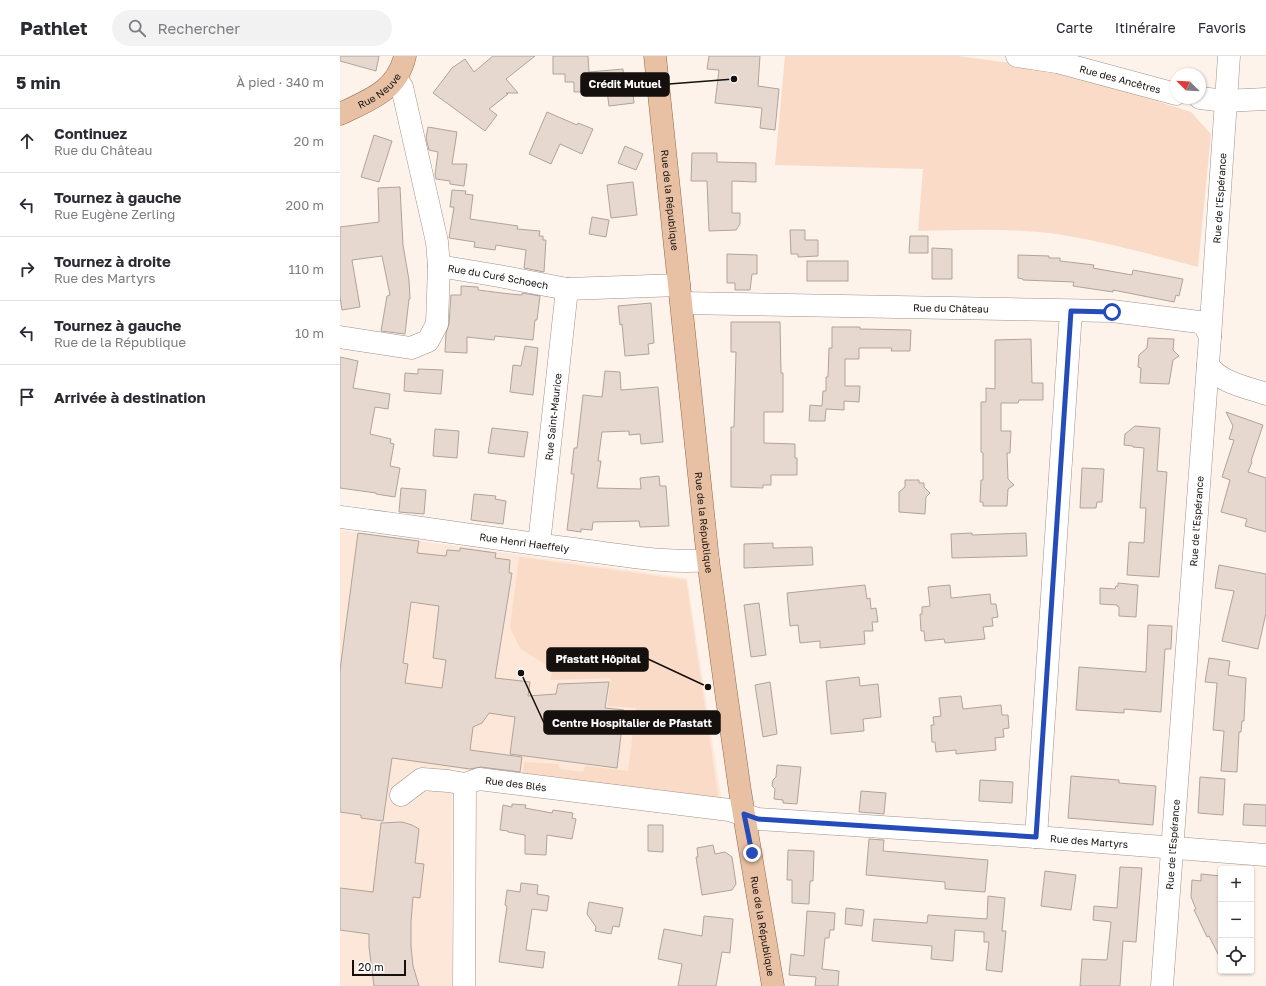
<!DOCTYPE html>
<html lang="fr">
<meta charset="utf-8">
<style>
body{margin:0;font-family:"Golos Text",sans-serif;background:#f2f2f3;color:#2b2b33}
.controls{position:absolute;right:12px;bottom:12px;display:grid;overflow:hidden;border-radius:4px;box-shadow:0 1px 3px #0004}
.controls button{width:36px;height:36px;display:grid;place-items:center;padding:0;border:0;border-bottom:1px solid #e1e1e2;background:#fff;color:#2b2b33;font:20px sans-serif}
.compass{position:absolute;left:830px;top:12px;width:36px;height:36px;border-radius:50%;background:#fff;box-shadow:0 1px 3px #0004;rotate:294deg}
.scale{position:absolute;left:12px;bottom:10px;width:54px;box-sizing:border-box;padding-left:4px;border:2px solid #15100d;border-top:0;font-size:11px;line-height:14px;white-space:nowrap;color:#15100d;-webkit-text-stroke:3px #fff;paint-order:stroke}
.stop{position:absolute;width:12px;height:12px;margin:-9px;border:3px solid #264cba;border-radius:50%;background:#fff}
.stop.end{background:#264cba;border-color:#fff;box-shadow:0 1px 4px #0008}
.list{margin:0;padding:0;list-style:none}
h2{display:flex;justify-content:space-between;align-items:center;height:52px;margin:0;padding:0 16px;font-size:17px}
h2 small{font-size:13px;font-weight:400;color:#7c7c81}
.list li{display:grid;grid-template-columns:26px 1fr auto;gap:12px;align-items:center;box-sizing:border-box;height:64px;padding:0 16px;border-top:1px solid #e1e1e2}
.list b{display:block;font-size:15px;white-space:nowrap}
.list p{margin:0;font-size:13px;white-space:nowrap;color:#7c7c81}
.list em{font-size:13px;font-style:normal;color:#7c7c81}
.icon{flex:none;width:22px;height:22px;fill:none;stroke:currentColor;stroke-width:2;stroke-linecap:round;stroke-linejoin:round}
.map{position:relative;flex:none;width:926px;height:930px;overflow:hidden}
header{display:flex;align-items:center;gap:24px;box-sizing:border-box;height:56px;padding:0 20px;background:#fff;border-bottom:1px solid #e1e1e2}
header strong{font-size:19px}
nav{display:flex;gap:22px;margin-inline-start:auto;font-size:14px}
.search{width:280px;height:36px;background:#f2f2f3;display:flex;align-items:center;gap:10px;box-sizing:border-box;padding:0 14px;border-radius:22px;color:#7c7c81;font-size:15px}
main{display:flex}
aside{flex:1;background:#fff}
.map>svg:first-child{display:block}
</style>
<header>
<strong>Pathlet</strong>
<div class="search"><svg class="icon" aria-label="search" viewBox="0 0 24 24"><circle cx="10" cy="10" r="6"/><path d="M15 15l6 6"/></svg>Rechercher</div>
<nav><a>Carte</a><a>Itinéraire</a><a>Favoris</a></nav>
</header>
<main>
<aside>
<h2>5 min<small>À pied · 340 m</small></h2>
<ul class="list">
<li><svg class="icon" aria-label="ahead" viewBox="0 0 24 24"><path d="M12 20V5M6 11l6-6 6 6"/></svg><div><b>Continuez</b><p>Rue du Château</p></div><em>20 m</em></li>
<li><svg class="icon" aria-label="left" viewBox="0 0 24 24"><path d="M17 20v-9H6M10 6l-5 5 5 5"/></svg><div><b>Tournez à gauche</b><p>Rue Eugène Zerling</p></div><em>200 m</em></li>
<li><svg class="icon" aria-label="right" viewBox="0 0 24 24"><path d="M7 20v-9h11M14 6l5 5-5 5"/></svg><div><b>Tournez à droite</b><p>Rue des Martyrs</p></div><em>110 m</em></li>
<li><svg class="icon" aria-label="left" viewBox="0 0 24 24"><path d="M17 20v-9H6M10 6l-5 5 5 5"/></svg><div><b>Tournez à gauche</b><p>Rue de la République</p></div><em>10 m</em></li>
<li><svg class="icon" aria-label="arrive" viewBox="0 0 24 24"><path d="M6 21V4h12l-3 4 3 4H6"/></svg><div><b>Arrivée à destination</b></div></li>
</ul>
</aside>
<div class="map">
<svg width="926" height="930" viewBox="0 0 926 930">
<rect width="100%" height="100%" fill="#fef3eb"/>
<!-- built -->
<polygon fill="#fce7d9" points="0,474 347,522 382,747 112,712 112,930 0,930"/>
<!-- green -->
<g fill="#fadbc7">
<path d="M 445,0 L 618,0 L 692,10 L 791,37 L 851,56 L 871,78 L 858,211 C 809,198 760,184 709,177 C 665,172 621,174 578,175 L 583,113 L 435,109 Z"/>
<polygon points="179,501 346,524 379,745 182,720 184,706 218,708 220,713 243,716 245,710 288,715 296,652 267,650 271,622 211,624 212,613 180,592 170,572"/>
</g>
<!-- building -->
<g fill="#e6d8cf" stroke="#b0a39a" fill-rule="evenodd">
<polygon points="0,0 39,0 36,15 0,5"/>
<polygon points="153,0 195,0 166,23 178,37 166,37 168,38 149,53 157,59 145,75 93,37 112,12 125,3 134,16"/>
<polygon points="213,0 248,0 249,16 283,13 284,26 292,26 294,47 269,50 267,35 234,36 234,26 225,26 225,18 213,18"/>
<polygon points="369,0 420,0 418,30 439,33 435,74 420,72 422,52 375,47 379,14 367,13"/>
<polygon points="207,56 237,69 238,67 253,73 242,98 220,88 211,108 189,98"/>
<polygon points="88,71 117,76 112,108 127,108 124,130 110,128 110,125 96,123 95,119 98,96 89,94 86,82"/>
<polygon points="34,79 52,85 39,126 21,121"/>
<polygon points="285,90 303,98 296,114 278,107"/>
<polygon points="352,97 377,97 377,106 416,107 416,126 392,125 392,157 400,157 400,168 396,174 369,175 367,125 351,125"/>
<polygon points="293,126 297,159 271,162 267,129"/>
<polygon points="60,131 63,189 69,224 70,243 69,243 65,278 41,275 47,240 50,239 42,200 12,204 20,251 2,254 0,241 0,171 39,166 38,132"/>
<polygon points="112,134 126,135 125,138 133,139 130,163 178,170 177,173 200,175 199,180 203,180 203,184 206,184 204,216 184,212 186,194 156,189 155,194 134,191 135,186 109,182 114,151 110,151"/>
<polygon points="252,161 269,164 266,181 249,178"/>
<polygon points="450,174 465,174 465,184 478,184 478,200 458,201 458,198 451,198"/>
<polygon points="570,180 588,180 588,197 569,197"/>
<polygon points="592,192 612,193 612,223 592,223"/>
<polygon points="387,198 417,199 417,218 412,218 410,234 395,234 395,227 387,227"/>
<polygon points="678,199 709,200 709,202 720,202 720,205 754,209 753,212 792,219 793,214 843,223 839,240 836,239 834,246 773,234 773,236 733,230 734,226 683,224 683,223 678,222"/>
<rect x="467" y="205" width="41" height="20"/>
<polygon points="121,230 138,231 138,234 170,238 182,239 182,237 200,240 197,264 195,264 193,284 155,280 154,284 127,281 127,297 105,296 106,277 109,268 111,239 121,239"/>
<polygon points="311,247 314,287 308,288 309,298 285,300 282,268 280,269 278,250"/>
<polygon points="391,266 440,266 441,317 443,317 443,356 424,356 424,387 455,388 455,402 457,402 457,419 431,419 431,429 423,429 423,432 391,431 391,371 394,371 396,296 391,296"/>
<polygon points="492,271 520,271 520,273 571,274 570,295 551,295 552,292 519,292 519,303 505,303 505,330 520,330 519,346 504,345 504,354 486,353 485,365 469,365 470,349 482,350 483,335 486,335 486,321 488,321 489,292 492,292"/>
<polygon points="808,282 834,283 833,294 839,300 833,304 829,328 800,327 801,312 798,311 799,299 807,292"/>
<polygon points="691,283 692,327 703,327 703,344 679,344 678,347 661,347 661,375 671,375 670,397 667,397 668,423 674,429 668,433 667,450 643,450 643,446 640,446 641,424 643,424 643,397 641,396 641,346 646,346 646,332 655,333 655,284"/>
<polygon points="185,290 198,292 193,339 170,336 173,309 181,310"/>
<polygon points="0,301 18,305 13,332 50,338 48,353 35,351 30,378 51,383 50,387 54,388 50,410 60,412 55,441 36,438 36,437 0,432"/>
<polygon points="78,313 103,314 101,338 64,335 65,317 78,318"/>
<polygon points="265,315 280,316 281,334 318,331 323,386 301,388 300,378 289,379 289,375 262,376 258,405 261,405 257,432 301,433 300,422 319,420 320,430 326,430 329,470 300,471 299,465 253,466 252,474 241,473 241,476 227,474 234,418 231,418 234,392 237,392 243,339 262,341"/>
<polygon points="886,356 923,369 911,405 912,406 908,416 926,422 926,476 905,470 907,463 881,456 890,424 882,421 894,384 889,383 893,370"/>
<polygon points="795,370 820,372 817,415 827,416 819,521 787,519 789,486 804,487 806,452 800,452 804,392 793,391 793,390 784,389 785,378"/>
<polygon points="152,372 188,376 184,401 148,397"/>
<polygon points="95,373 119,375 117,402 93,400"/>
<polygon points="742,412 764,413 762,446 757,446 756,452 740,452"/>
<polygon points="565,424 579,424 579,427 584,427 584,431 590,437 586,441 585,458 559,456 559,436 565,431"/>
<polygon points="61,432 86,434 84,458 59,456"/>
<polygon points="134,438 156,440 155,443 166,445 163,468 131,464"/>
<path d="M 18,477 L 79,485 L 77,497 L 106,500 L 107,494 L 120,495 L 120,492 L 156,497 L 155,502 L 170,504 L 169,517 L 172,517 L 155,622 L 190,626 L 188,640 L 216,638 L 218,628 L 269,626 L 265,652 L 284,654 L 277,712 L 170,698 L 175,661 L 149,657 L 142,667 L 133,671 L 130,694 L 182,701 L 180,716 L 141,711 L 130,713 L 52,702 L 43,765 L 21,762 L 21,759 L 0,756 L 0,614 ZM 71,546 L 99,550 L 93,602 L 106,604 L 102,632 L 65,627 L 68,608 L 63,607 Z"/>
<polygon points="632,477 632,479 686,477 687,500 612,502 611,478"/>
<polygon points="433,487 433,492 472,491 473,509 404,512 404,488"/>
<polygon points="879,509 926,518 926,557 918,593 882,585 894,535 875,532"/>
<polygon points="778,527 798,529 796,561 779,560 779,551 777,550 777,549 760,548 760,532 775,533 776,530 778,530"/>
<polygon points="525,529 527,543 530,542 531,553 536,552 538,566 532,566 533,575 524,575 525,588 480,592 480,585 460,587 458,569 450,570 447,537"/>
<polygon points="610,529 611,542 650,538 651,548 656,548 658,561 652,562 653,570 643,571 645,583 605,587 604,583 585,585 584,575 581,575 580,558 582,558 582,551 590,550 588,531"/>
<polygon points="419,547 426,599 411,601 404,549"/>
<polygon points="808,569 832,570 831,593 825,593 821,656 784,653 784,657 736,654 739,611 806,616"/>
<polygon points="869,602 890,605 888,619 906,622 904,665 902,665 901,676 899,676 897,716 881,715 884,675 873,674 877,627 865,626"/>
<polygon points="519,621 520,630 538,628 541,661 523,663 524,675 491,678 486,625"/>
<polygon points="430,626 437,678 423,681 415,629"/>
<polygon points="621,640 623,653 661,649 662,659 668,659 669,672 663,673 664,681 655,682 656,694 616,698 616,694 596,696 595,686 592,686 591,669 594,669 593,661 601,660 599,642"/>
<polygon points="437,709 461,711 457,748 443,747 443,744 434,743 435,733 432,730 433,724 436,721"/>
<polygon points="731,720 779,724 779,727 816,730 813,769 728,762"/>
<polygon points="860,721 885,723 883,759 858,757"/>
<polygon points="640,724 673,726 672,747 639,745"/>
<polygon points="521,735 546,737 544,758 519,756"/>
<polygon points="172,748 186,749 185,752 212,757 213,754 233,757 232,762 236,763 232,783 207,779 206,799 185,798 185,779 168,776 168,775 160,774 163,749 172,751"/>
<polygon points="904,748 926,749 926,770 903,769"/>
<polygon points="62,766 72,769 79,773 75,807 84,808 80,842 73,841 71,866 71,890 73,910 79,930 34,930 29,891 29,878 0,874 0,832 33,836 41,767"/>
<polygon points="308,769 323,769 323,796 308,795"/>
<polygon points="529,783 544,784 543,795 648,804 645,836 605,833 605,826 526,819"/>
<polygon points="373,789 375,798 385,796 392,801 396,828 392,834 362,839 356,801 358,801 357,792"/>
<polygon points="448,794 474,795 473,825 470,825 469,848 452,847 452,824 447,824"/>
<polygon points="780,811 802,812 796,886 783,885 780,930 740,930 742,903 767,904 771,866 753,864 754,850 777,852"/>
<polygon points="705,815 736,819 731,854 701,850"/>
<polygon points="861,818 881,820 881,904 869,880 867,881 858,862 854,854 856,853 851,841 852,824 861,825"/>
<polygon points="181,827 198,829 197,838 209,840 207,855 192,853 186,894 205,896 203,912 159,906 167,850 165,849 167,834 180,836"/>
<polygon points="648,840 665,842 662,875 666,875 662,916 646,914 649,886 644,886 644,876 615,874 613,905 591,903 592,890 532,885 534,863 587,867 588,859 647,863"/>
<polygon points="249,846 283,852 279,871 273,870 271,878 255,875 256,871 247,858"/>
<polygon points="506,852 524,854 522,870 505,868"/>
<polygon points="467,855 495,857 494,874 490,874 489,882 485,882 482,913 499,915 498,930 475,930 476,921 449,919 451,898 464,900"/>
<polygon points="364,860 393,863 390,897 382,896 376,930 338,930 342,908 318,903 324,873 362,880"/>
</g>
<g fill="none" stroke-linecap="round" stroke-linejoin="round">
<defs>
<g id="minor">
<path id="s1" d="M 677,0 L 717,6 L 836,38"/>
<polyline points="860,42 885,45 926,43"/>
<path id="s2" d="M 99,210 L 159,220 L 227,233 L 339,229"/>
<path id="s3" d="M 342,247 L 772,255 L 859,266 L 865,270 L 870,281"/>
<polyline points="0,281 71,292 88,285 97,268 99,210 97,186 62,31 56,22"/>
<path d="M 868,309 C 880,327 907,331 926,338"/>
<path id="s4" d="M 0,461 C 81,471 161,484 241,494 C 283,499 326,508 368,504"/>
<path id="s5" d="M 199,488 L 227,233"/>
<polyline points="61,739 82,723 108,725 125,728"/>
<polyline points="696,781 731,255"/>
<path id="s6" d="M 124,930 L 125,728 L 139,723 L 389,754 L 418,763 L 696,781 L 926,799"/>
<path id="s7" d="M 822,930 L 870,281 L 889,0"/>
</g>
<g id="major">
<path id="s8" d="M 315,0 L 368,504 L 385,629 L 400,735 L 433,930"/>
<path id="s9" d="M 0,58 C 29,44 57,35 65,0"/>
</g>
</defs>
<!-- minor casing -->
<use href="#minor" stroke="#9f928a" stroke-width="23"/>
<!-- major casing -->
<use href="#major" stroke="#946748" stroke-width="23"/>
<!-- minor -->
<use href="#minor" stroke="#fff" stroke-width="22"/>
<!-- major -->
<use href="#major" stroke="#e8c0a4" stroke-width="22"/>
</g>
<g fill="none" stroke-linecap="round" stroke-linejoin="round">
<!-- route -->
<polyline stroke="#264cba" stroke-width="5" points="412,797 404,758 418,763 696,781 731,255 772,256"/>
</g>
<g text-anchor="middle" stroke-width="4" stroke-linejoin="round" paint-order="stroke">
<!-- street labels -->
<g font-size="10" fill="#15100d" stroke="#fff">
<text dy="4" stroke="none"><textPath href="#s1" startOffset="106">Rue des Ancêtres</textPath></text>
<text dy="4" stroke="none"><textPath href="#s9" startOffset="46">Rue Neuve</textPath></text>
<text dy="4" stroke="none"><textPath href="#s7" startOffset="790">Rue de l'Espérance</textPath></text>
<text dy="4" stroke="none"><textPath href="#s8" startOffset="145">Rue de la République</textPath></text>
<text dy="4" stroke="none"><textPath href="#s2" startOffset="60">Rue du Curé Schoech</textPath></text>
<text dy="4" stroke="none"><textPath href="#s3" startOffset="269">Rue du Château</textPath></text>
<text dy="4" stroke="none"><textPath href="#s5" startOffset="128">Rue Saint-Maurice</textPath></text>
<text dy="4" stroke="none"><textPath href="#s7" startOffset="466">Rue de l'Espérance</textPath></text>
<text dy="4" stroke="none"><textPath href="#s8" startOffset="469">Rue de la République</textPath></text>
<text dy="4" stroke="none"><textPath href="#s4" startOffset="186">Rue Henri Haeffely</textPath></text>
<text dy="4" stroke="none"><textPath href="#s6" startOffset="254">Rue des Blés</textPath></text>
<text dy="4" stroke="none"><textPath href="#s6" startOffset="831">Rue des Martyrs</textPath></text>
<text dy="4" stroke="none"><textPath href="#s7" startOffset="142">Rue de l'Espérance</textPath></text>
<text dy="4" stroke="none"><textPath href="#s8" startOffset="877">Rue de la République</textPath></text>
</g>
</g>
<!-- callouts -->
<path fill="none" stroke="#15100d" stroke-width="1.5" d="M394 23L329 28M368 631L308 603M181 617L204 667"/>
<g fill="#15100d" stroke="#fff" stroke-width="1.5">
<circle cx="394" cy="23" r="4"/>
<circle cx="368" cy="631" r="4"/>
<circle cx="181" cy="617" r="4"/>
</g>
<g fill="#15100d" stroke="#15100d" stroke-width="1.5">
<rect x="241" y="17" width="88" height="23" rx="4"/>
<rect x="207" y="592" width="101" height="23" rx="4"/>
<rect x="204" y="655" width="176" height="23" rx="4"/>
</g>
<g font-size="11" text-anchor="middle" font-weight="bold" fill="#fff">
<text x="285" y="32">Crédit Mutuel</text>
<text x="258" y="607">Pfastatt Hôpital</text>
<text x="292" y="671">Centre Hospitalier de Pfastatt</text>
</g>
</svg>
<div class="controls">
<button>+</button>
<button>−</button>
<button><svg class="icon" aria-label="locate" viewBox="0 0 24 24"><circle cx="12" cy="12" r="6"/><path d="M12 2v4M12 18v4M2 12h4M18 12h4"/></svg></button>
</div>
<svg class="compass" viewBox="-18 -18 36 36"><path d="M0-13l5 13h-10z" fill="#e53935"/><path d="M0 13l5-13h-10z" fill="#7c7c81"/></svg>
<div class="scale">20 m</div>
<div class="stop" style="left:772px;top:256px"></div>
<div class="stop end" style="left:412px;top:797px"></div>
</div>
</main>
